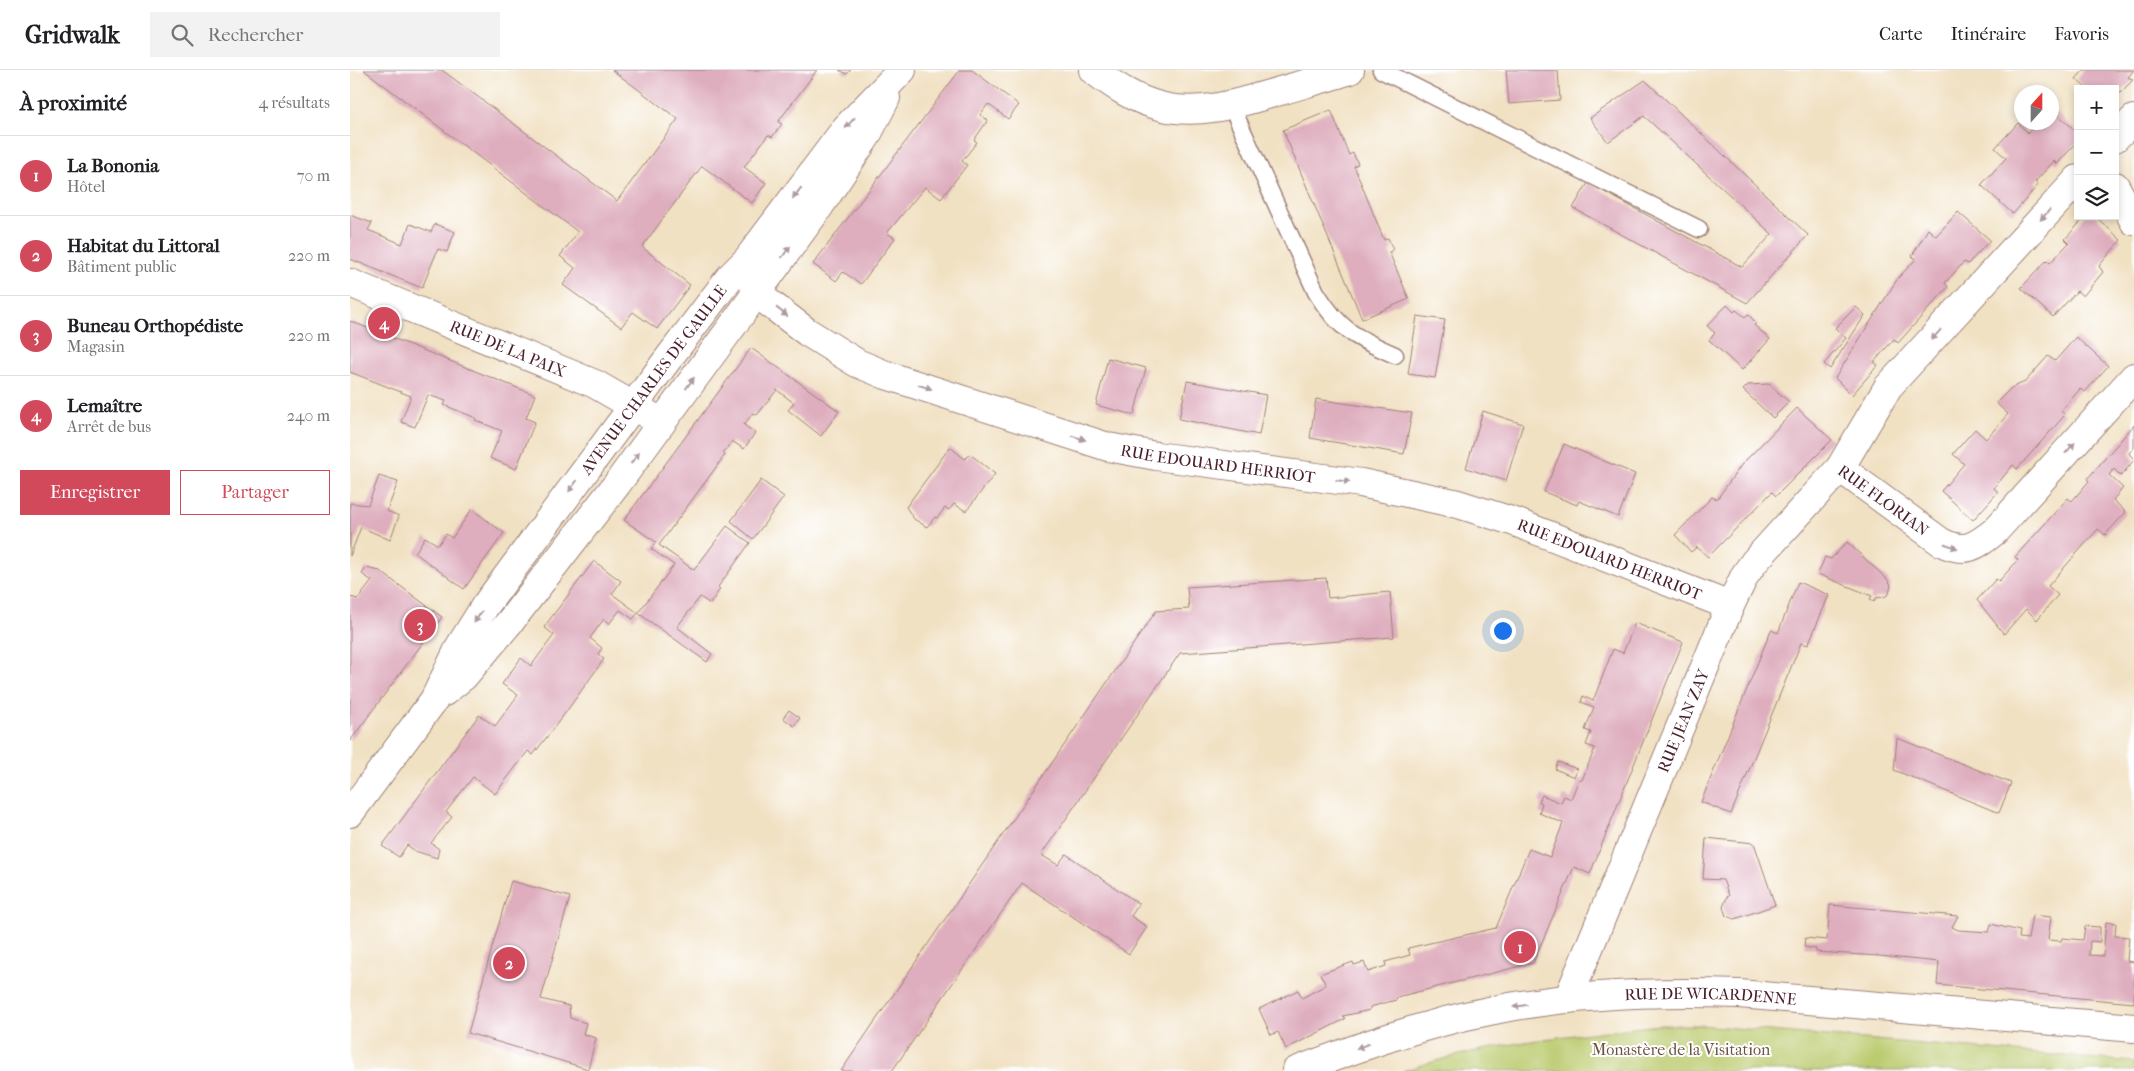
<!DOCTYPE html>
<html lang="fr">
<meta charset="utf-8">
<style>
body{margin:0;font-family:"IM FELL French Canon",serif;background:#f2f2f2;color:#202124}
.controls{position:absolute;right:15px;top:15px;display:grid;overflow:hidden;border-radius:0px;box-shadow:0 2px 8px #0003}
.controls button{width:45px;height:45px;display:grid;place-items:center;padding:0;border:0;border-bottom:1px solid #e0e0e0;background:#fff;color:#202124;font:25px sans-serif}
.compass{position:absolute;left:1664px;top:15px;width:45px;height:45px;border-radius:50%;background:#fff;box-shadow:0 2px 8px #0003;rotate:21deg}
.you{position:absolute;left:1152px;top:560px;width:18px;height:18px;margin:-12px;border:4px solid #fff;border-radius:50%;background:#1a73e8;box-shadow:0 0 0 8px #1a73e833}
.badge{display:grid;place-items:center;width:32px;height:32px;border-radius:50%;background:#d1495b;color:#fff;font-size:16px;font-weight:700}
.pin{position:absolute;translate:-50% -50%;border:2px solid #fff;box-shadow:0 1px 5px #0006}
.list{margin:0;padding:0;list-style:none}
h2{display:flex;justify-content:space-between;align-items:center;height:65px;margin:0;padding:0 20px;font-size:21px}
h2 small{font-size:16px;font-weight:400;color:#757577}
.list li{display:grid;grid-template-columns:32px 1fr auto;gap:15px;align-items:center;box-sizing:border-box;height:80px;padding:0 20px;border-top:1px solid #e0e0e0}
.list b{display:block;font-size:19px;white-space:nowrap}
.list p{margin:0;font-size:16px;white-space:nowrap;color:#757577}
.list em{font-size:16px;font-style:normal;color:#757577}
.actions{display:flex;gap:10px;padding:15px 20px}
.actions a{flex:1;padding:11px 0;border:1px solid #d1495b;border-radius:0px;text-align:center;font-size:18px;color:#d1495b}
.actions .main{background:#d1495b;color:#fff}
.icon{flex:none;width:28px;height:28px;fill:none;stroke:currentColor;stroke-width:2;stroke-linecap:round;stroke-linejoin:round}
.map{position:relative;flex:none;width:1784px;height:1001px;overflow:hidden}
header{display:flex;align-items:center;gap:30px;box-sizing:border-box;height:70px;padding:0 25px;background:#fff;border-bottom:1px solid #e0e0e0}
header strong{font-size:24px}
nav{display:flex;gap:28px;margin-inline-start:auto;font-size:18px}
.search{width:350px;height:45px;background:#f2f2f2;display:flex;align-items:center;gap:12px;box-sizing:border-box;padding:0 18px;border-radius:0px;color:#757577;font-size:19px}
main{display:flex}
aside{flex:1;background:#fff}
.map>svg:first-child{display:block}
</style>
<header>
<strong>Gridwalk</strong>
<div class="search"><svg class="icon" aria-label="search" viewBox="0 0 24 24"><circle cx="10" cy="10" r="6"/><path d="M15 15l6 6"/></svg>Rechercher</div>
<nav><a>Carte</a><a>Itinéraire</a><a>Favoris</a></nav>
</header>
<main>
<aside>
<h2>À proximité<small>4 résultats</small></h2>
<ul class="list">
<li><span class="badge">1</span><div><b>La Bononia</b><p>Hôtel</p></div><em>70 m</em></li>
<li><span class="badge">2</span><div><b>Habitat du Littoral</b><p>Bâtiment public</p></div><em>220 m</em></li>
<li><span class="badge">3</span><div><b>Buneau Orthopédiste</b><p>Magasin</p></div><em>220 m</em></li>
<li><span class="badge">4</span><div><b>Lemaître</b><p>Arrêt de bus</p></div><em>240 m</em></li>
</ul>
<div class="actions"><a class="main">Enregistrer</a><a>Partager</a></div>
</aside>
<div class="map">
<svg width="1784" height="1001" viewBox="0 0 1784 1001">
<rect width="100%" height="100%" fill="#fff"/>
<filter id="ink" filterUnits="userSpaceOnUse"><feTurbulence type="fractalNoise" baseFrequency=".02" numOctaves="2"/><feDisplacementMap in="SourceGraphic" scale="10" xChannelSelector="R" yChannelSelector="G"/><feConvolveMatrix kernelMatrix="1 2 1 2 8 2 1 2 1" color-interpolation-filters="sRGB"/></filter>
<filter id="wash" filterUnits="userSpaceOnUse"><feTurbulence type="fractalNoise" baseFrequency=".0096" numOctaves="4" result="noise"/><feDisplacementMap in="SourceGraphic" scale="20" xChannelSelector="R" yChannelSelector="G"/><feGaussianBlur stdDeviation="1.12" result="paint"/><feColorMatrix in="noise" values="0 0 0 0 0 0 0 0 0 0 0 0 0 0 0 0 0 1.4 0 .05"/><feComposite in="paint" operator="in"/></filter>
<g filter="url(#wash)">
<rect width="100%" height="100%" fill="#f1e1c3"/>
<!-- green -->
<path fill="#baca6d" stroke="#82744c" d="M 1309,955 L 1350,955 L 1784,992 L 1784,1001 L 1053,1001 C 1136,973 1223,965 1309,955 Z"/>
<g id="blocks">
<!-- building -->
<g fill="#deadbe">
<polygon points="14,0 92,0 267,131 328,49 262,0 467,0 428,52 432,54 422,67 418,65 394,97 416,113 402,133 352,96 292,177 340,215 307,259 283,242 271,257 213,215 225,198 210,186 228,162"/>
<polygon points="489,0 501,0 497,4"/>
<polygon points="610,0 622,0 669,35 658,49 638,34 630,45 638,50 624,70 627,72 612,91 617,95 591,129 575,117 537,163 545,168 511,214 493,202 486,211 463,194"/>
<polygon points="1156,0 1208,0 1210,30 1159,34"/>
<polygon points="1734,0 1784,0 1778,7 1783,10 1765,28 1765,19 1737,19 1726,9"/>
<polygon points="1295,10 1458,165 1397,233 1223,138 1238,113 1392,197 1422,164 1294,46 1258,72 1240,48"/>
<polygon points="1702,39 1728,63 1728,71 1707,94 1704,91 1685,112 1688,115 1663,144 1631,115 1656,88 1645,78 1668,53 1678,63 1687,52 1702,52"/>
<polygon points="981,40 999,85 1003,83 1008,94 1004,96 1034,170 1038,168 1043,180 1039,182 1059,229 1012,249 933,60"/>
<polygon points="1608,142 1640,170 1618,194 1614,192 1595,213 1598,217 1548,273 1544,269 1524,292 1528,295 1502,325 1485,308 1548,208 1566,189 1562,186 1578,159 1586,166"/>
<polygon points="0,145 22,153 18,160 52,174 60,154 81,162 85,154 105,162 97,182 88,179 72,218 0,189"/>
<polygon points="1736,146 1745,146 1771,170 1749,196 1753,202 1733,226 1727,221 1703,247 1671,218 1697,190 1700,193 1719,173 1715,169"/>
<polygon points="1377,235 1384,242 1386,240 1395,247 1398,244 1406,253 1404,255 1420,269 1392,300 1359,270 1365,263 1357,256"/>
<polygon points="1506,237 1515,245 1480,299 1474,294 1496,268 1485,258"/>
<polygon points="1067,246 1095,250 1085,308 1058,304"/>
<polygon points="0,251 185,325 176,348 185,352 166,399 140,388 152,361 125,350 126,348 94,335 96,331 78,325 65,357 51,352 61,326 0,302"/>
<polygon points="1726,267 1758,296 1735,322 1730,319 1711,341 1715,345 1667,399 1663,395 1644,418 1648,422 1623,450 1591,421 1614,394 1603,384 1625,359 1636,369 1658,344 1646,333 1661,318 1675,312 1698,286 1705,291"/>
<polygon points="401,278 489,341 471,366 438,340 444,333 427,320 407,345 403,343 394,355 405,363 394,379 382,371 373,383 375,385 309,475 344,500 377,456 400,473 368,517 370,519 360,534 350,527 327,557 362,584 357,592 288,543 324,495 301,479 306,472 274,450"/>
<polygon points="758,288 796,298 784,345 746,335"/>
<polygon points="837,311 916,325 909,365 829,349"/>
<polygon points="1419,314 1439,332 1423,348 1393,320 1398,315"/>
<polygon points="966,329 1062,343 1054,384 960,368"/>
<polygon points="1447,338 1482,370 1426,426 1422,422 1358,487 1347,477 1341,482 1325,465 1362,427 1367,429 1392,394"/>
<polygon points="1133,341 1173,354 1156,411 1116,398"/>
<polygon points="1784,355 1784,378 1779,383 1784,390 1771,406 1764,399 1759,405 1773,418 1763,430 1776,442 1755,465 1748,459 1698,516 1708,525 1687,550 1676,539 1654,564 1627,530 1646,509 1649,511 1659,500 1668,490 1665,487 1718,428 1722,431 1739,411 1737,409"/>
<polygon points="1214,374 1285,404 1268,447 1229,431 1227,435 1194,422"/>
<polygon points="600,377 615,389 620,384 645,404 616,441 604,434 599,440 595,438 587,448 585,447 577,457 564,449 556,437"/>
<polygon points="29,406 48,412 37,441 49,446 40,470 11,457 0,486 0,433 18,435"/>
<polygon points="411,410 434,427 403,469 381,451"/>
<polygon points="122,439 154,463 114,519 65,483 75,467 88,475 96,464 102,468"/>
<polygon points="1497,472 1538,510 1541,515 1539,524 1534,527 1526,528 1524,531 1520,529 1522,526 1468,504 1475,487 1481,489"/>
<polygon points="244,491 271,511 262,524 288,543 283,549 270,540 259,554 254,549 240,568 252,578 248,584 254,589 216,642 183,685 178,681 145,724 123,707 96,742 102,747 81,773 89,779 87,788 65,781 57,775 49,787 32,776 129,645 145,656 168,625 152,614 171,588 181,596 204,565 194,557"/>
<polygon points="16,498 30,501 92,547 0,671 0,527 8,529 22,511 12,504"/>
<polygon points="976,508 978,528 1040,522 1044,567 830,583 691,785 708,795 716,784 789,834 781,846 797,857 779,884 672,813 542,1001 491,1001 806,541 839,539 837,517"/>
<polygon points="1448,512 1479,525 1458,575 1451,573 1381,744 1351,732 1421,560 1428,563"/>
<polygon points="1285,553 1333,572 1240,804 1224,797 1183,893 1047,927 1046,930 1020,937 1020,940 993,946 995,949 936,979 928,962 921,965 909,939 948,920 952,928 976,915 970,904 1003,892 1004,895 1014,892 1018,902 1036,896 1035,892 1060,885 1058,878 1146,858 1179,779 1200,787 1213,753 1189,743 1192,733 1189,732 1192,725 1211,733 1214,726 1221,729 1229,709 1232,710 1245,678 1236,675 1241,662 1235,660 1244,637 1231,632 1233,626 1243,631 1263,579 1273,583"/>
<polygon points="439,640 450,648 444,656 433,648"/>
<polygon points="1547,668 1661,713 1649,743 1544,700"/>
<polygon points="1208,692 1227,699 1224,707 1205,699"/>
<polygon points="1356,768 1404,773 1425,835 1385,849 1376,846 1373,837 1377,827 1379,826 1373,810 1353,809"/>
<polygon points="161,811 220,827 191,929 219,936 220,948 236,953 233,964 246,968 238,999 118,963"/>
<polygon points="1480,835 1608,846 1602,857 1608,860 1639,862 1641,854 1670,861 1669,868 1678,869 1682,845 1701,847 1698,870 1711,871 1712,868 1733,870 1735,856 1750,857 1750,872 1740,871 1739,885 1753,886 1756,852 1766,853 1765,866 1779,867 1777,891 1784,892 1784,933 1587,915 1589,892 1529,886 1466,882 1466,879 1454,877 1455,868 1477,870"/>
</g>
</g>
</g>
<g filter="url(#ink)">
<use href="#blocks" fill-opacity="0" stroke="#9e8077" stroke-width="1"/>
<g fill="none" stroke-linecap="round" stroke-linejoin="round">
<defs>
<g id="service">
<polyline points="1031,0 1349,159"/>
<path d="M 881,35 L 966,222 C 989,260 1006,268 1045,285"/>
</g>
<g id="minor">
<path d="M 743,0 C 763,15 785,30 810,36 C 850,47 891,32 930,21 C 953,14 977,8 1000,0"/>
<polyline points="1765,68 1784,49"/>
<polyline points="1765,116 1784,151"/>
<path id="s1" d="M 400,202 L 406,223 L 457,262 L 507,293 L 536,305 L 758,377 L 806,386 L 1011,413 L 1108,434 L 1165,452 L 1380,536"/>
<path id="s2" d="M 0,213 L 245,314 L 311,352"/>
<path id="s3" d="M 1490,398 L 1591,472 C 1615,484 1625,477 1645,461 L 1784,307"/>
<path id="s4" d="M 1218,929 L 1380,536 L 1395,505 L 1405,491 L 1490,398 L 1538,317 L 1728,109"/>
<path id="s5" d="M 946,1001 C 1009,977 1073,954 1139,941 C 1221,924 1305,921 1389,924 L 1784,958"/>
</g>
<g id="secondary">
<polyline points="94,622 114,606 163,548 267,414 467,140 516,67 536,28"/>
<path id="s6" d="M 0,743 L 84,630 L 110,576 L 135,536 L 315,293 L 380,207 L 397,190 L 496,58 L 552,0"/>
</g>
</defs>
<!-- service casing -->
<use href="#service" stroke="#9e8077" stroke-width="19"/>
<!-- minor casing -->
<use href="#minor" stroke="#9e8077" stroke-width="30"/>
<!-- secondary casing -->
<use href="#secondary" stroke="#9e8077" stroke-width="30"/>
<!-- service -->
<use href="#service" stroke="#fff" stroke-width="16"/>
<!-- minor -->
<use href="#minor" stroke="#fff" stroke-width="28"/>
<!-- secondary -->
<use href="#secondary" stroke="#fff" stroke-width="28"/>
</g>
<!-- one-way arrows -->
<defs><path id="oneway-solid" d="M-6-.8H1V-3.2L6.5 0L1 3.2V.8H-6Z" transform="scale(1.25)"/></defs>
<g fill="#ae9aa0">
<use href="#oneway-solid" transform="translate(500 53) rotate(132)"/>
<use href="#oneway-solid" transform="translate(447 123) rotate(128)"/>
<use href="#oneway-solid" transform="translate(1695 145) rotate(132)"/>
<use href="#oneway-solid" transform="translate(436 182) rotate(-53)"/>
<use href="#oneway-solid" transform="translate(432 242) rotate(38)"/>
<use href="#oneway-solid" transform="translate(1586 265) rotate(132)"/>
<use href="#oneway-solid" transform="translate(340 313) rotate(-54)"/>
<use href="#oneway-solid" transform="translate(575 317) rotate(18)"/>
<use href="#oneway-solid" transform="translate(729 368) rotate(18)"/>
<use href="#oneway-solid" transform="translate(1720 378) rotate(-48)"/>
<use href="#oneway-solid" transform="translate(285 388) rotate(-54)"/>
<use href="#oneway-solid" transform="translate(993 411) rotate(7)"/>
<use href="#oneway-solid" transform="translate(223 416) rotate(126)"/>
<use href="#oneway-solid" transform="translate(1601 476) rotate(19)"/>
<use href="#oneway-solid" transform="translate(128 547) rotate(123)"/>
<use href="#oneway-solid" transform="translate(1170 936) rotate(171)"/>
<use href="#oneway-solid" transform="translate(1013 976) rotate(160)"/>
</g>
</g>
<g text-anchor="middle" stroke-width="4" stroke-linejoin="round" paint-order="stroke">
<!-- street labels -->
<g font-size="16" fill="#4a1f2b" stroke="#fff">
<text dy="6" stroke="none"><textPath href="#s2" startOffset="171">RUE DE LA PAIX</textPath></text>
<text dy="6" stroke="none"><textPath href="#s6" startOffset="530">AVENUE CHARLES DE GAULLE</textPath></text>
<text dy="6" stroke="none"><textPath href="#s1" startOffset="521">RUE EDOUARD HERRIOT</textPath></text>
<text dy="6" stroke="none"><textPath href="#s3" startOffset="54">RUE FLORIAN</textPath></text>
<text dy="6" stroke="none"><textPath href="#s1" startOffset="926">RUE EDOUARD HERRIOT</textPath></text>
<text dy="6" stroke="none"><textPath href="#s4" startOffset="301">RUE JEAN ZAY</textPath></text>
<text dy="6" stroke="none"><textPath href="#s5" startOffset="425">RUE DE WICARDENNE</textPath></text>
</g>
<!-- park labels -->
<g font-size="16" fill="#6c523f" stroke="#fff">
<text x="1331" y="985">Monastère de la Visitation</text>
</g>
</g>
</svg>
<div class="controls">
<button>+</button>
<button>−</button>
<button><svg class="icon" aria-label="layers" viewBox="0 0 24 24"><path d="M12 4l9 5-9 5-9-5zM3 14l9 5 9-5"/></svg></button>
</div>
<svg class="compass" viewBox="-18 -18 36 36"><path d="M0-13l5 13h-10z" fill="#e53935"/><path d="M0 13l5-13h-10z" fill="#757577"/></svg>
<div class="you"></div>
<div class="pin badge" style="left:1170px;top:877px">1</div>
<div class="pin badge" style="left:159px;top:893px">2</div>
<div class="pin badge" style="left:70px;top:555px">3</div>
<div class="pin badge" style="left:34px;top:253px">4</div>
</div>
</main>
